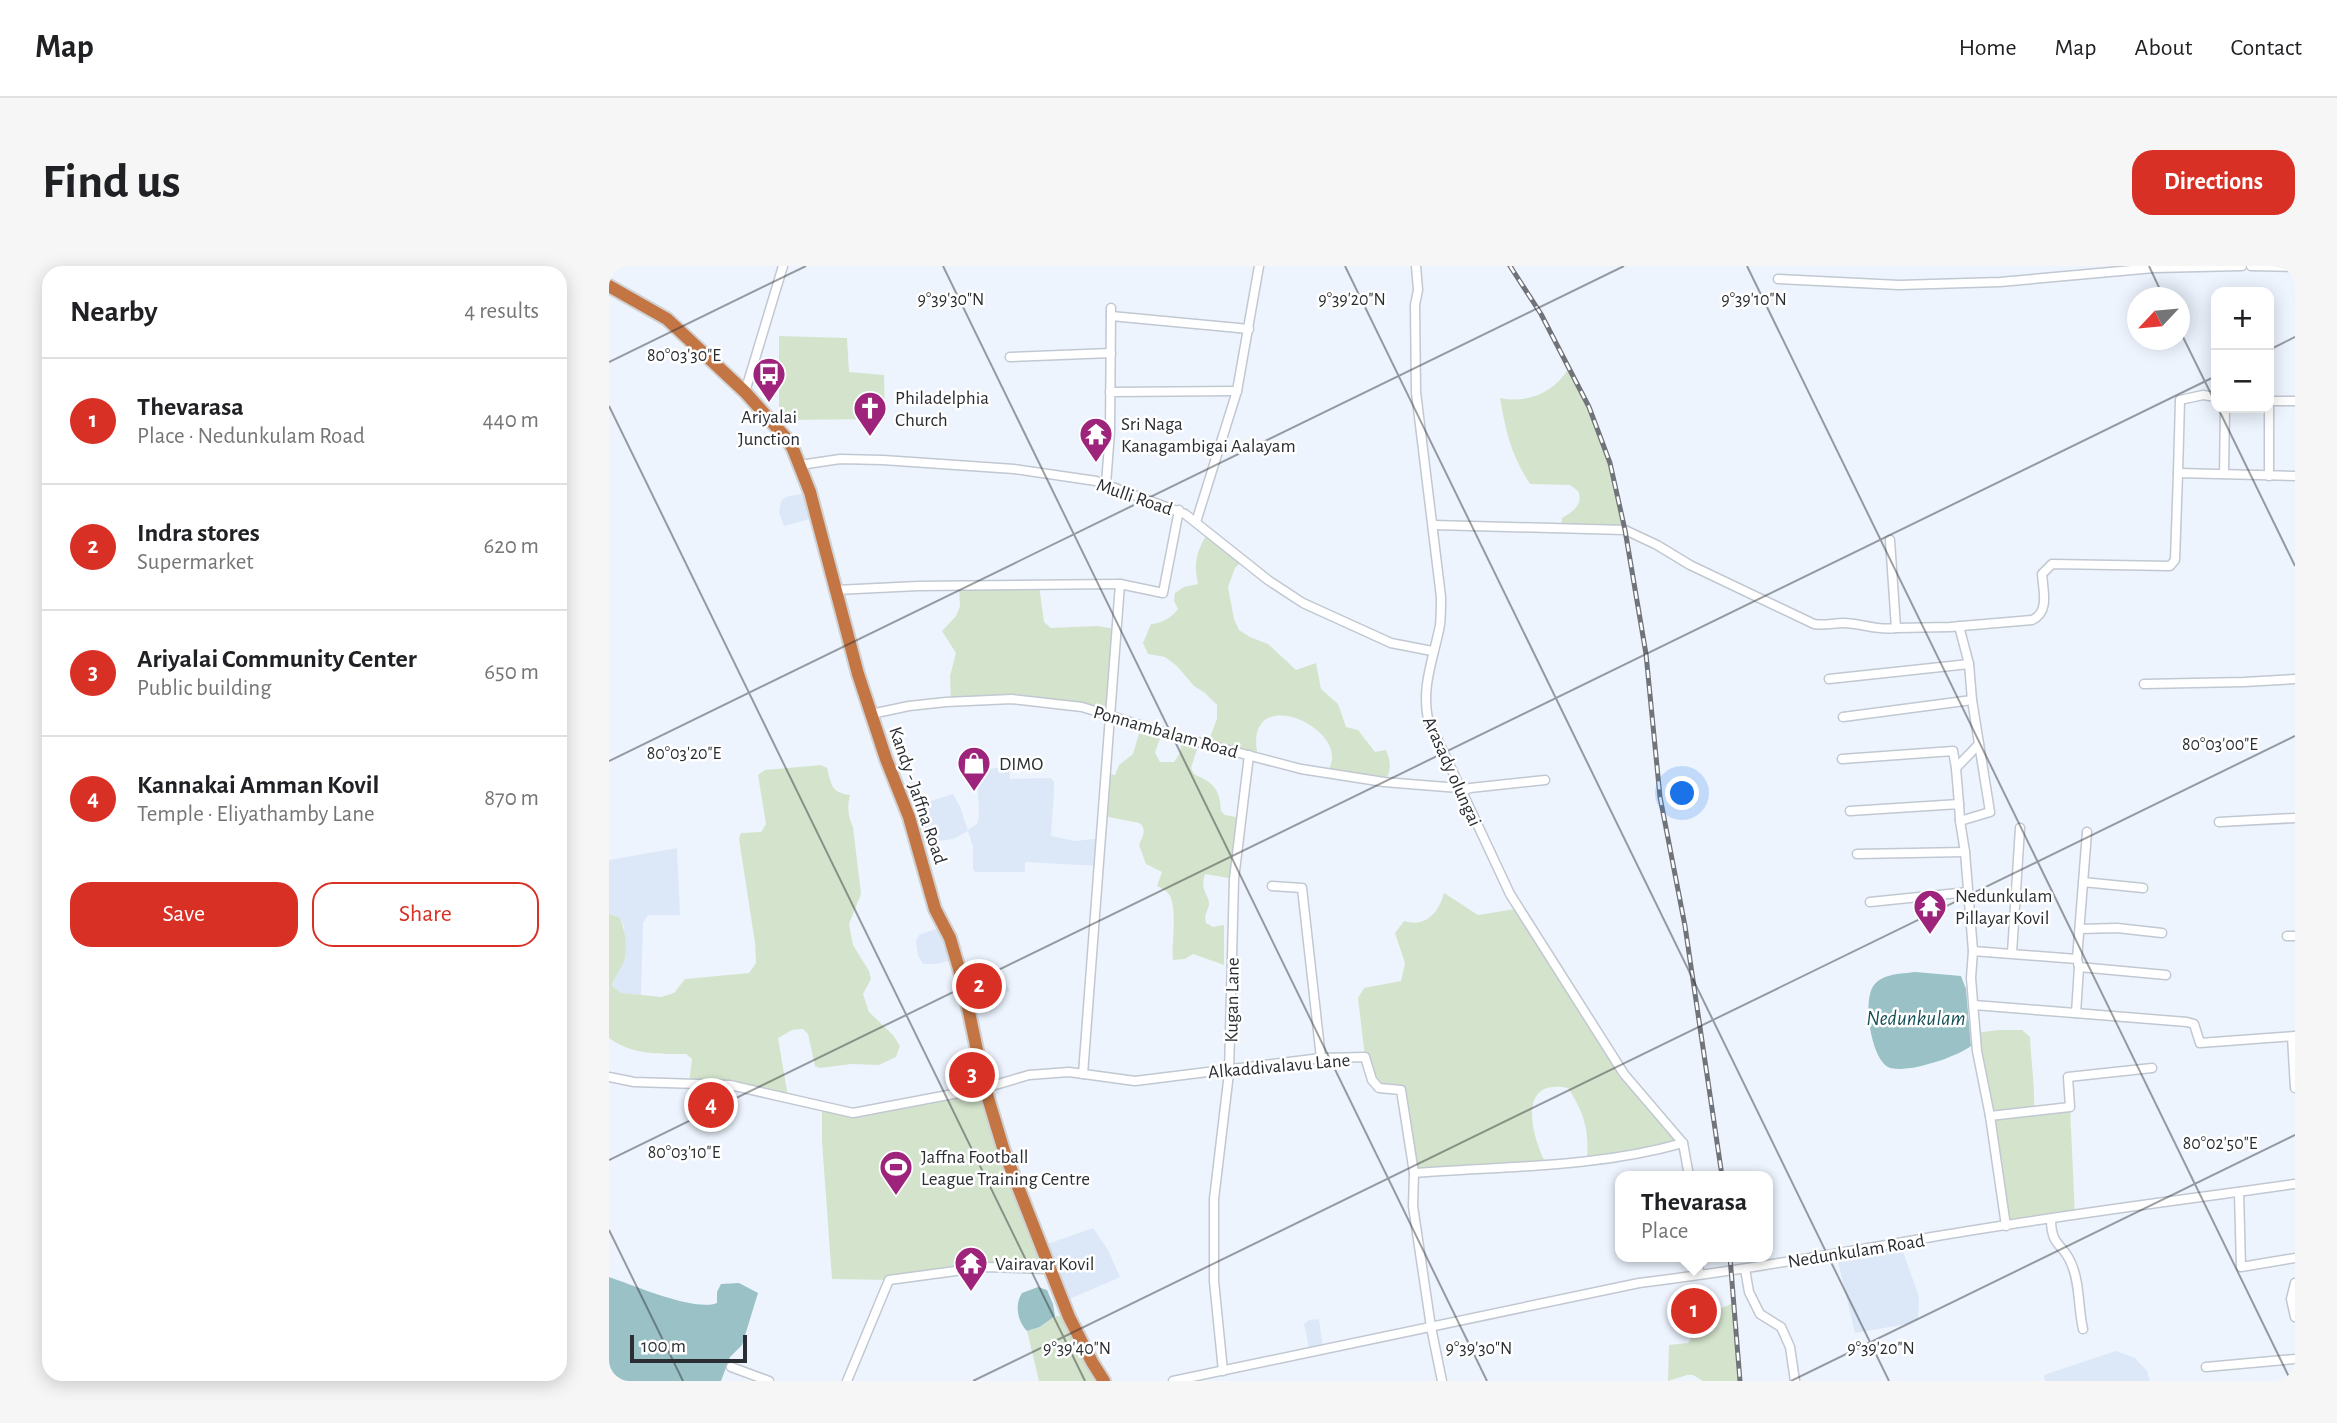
<!DOCTYPE html>
<meta charset="utf-8">
<style>
body{margin:0;font-family:"Alegreya Sans",sans-serif;background:#f6f6f6;color:#202124}
.controls{position:absolute;right:21px;top:21px;display:grid;overflow:hidden;border-radius:14px;box-shadow:0 4px 18px #0003}
.controls button{width:63px;height:63px;display:grid;place-items:center;padding:0;border:0;border-bottom:2px solid #e0e0e0;background:#fff;color:#202124;font:35px sans-serif}
.compass{position:absolute;left:1518px;top:21px;width:63px;height:63px;border-radius:50%;background:#fff;box-shadow:0 4px 18px #0003;rotate:244deg}
.scale{position:absolute;left:21px;bottom:18px;width:117px;box-sizing:border-box;padding-left:7px;border:4px solid #2a2d31;border-top:0;font-size:19px;line-height:24px;white-space:nowrap;color:#2a2d31;-webkit-text-stroke:5px #fff;paint-order:stroke}
.you{position:absolute;left:1074px;top:528px;width:24px;height:24px;margin:-18px;border:5px solid #fff;border-radius:50%;background:#1a73e8;box-shadow:0 0 0 10px #1a73e833}
.badge{display:grid;place-items:center;width:46px;height:46px;border-radius:50%;background:#d93025;color:#fff;font-size:23px;font-weight:700}
.pin{position:absolute;translate:-50% -50%;border:4px solid #fff;box-shadow:0 2px 7px #0006}
.popup{position:absolute;left:1006px;top:905px;width:158px;height:91px;box-sizing:border-box;display:grid;place-content:center;border-radius:14px;background:#fff;filter:drop-shadow(0 2px 5px #0005);font-size:23px;white-space:nowrap;color:#757577}
.popup b{font-size:26px;color:#202124}
.popup::after{content:'';position:absolute;left:50%;top:100%;margin-left:-14px;border:14px solid transparent;border-top-color:#fff}
.list{margin:0;padding:0;list-style:none}
h2{display:flex;justify-content:space-between;align-items:center;height:91px;margin:0;padding:0 28px;font-size:30px}
h2 small{font-size:23px;font-weight:400;color:#757577}
.list li{display:grid;grid-template-columns:46px 1fr auto;gap:21px;align-items:center;box-sizing:border-box;height:126px;padding:0 28px;border-top:2px solid #e0e0e0}
.list b{display:block;font-size:26px;white-space:nowrap}
.list p{margin:0;font-size:23px;white-space:nowrap;color:#757577}
.list em{font-size:23px;font-style:normal;color:#757577}
.actions{display:flex;gap:14px;padding:21px 28px}
.actions a{flex:1;padding:16px 0;border:2px solid #d93025;border-radius:21px;text-align:center;font-size:24px;color:#d93025}
.actions .main{background:#d93025;color:#fff}
.map{position:relative;flex:none;width:1686px;height:1115px;overflow:hidden;border-radius:21px}
header{display:flex;align-items:center;gap:42px;box-sizing:border-box;height:98px;padding:0 35px;background:#fff;border-bottom:2px solid #e0e0e0}
header strong{font-size:33px}
nav{display:flex;gap:38px;margin-inline-start:auto;font-size:24px}
.intro{display:flex;align-items:center;justify-content:space-between;box-sizing:border-box;height:168px;padding:0 42px}
h1{margin:0;font-size:49px}
.button{padding:18px 32px;border-radius:21px;background:#d93025;color:#fff;font-size:24px;font-weight:700}
main{display:flex;gap:42px;padding:0 42px}
aside{flex:1;background:#fff;border-radius:21px;box-shadow:0 4px 18px #0003}
.map>svg:first-child{display:block}
</style>
<header>
<strong>Map</strong>
<nav><a>Home</a><a>Map</a><a>About</a><a>Contact</a></nav>
</header>
<div class="intro"><h1>Find us</h1><a class="button">Directions</a></div>
<main>
<aside>
<h2>Nearby<small>4 results</small></h2>
<ul class="list">
<li><span class="badge">1</span><div><b>Thevarasa</b><p>Place · Nedunkulam Road</p></div><em>440 m</em></li>
<li><span class="badge">2</span><div><b>Indra stores</b><p>Supermarket</p></div><em>620 m</em></li>
<li><span class="badge">3</span><div><b>Ariyalai Community Center</b><p>Public building</p></div><em>650 m</em></li>
<li><span class="badge">4</span><div><b>Kannakai Amman Kovil</b><p>Temple · Eliyathamby Lane</p></div><em>870 m</em></li>
</ul>
<div class="actions"><a class="main">Save</a><a>Share</a></div>
</aside>
<div class="map">
<svg width="1686" height="1115" viewBox="0 0 1686 1115">
<rect width="100%" height="100%" fill="#edf4fe"/>
<!-- built -->
<g fill="#dce8f8">
<polygon points="201,226 208,251 175,260 170,246 172,235 177,231"/>
<polygon points="397,501 400,502 401,513 442,512 445,516 445,525 442,570 467,575 493,572 490,600 416,596 416,605 414,606 366,606 364,602 364,581 359,565 344,573 308,578 297,543 344,528 351,541 359,564 368,558 370,551 368,504"/>
<polygon points="68,582 71,649 39,649 34,657 32,730 12,727 3,721 7,706 15,694 15,660 10,651 0,648 0,594"/>
<polygon points="335,660 344,694 327,698 314,698 309,690 307,675 310,669"/>
<polygon points="387,700 401,725 358,740 353,713"/>
<polygon points="484,962 499,984 511,1011 454,1036 433,980"/>
<polygon points="1291,977 1310,1031 1309,1053 1298,1058 1246,1067 1227,987"/>
<polygon points="710,1053 714,1083 701,1086 695,1058 700,1054"/>
<polygon points="1507,1085 1526,1092 1538,1105 1541,1115 1436,1115 1435,1109"/>
</g>
<!-- green -->
<g fill="#d4e4cc">
<polygon points="170,70 238,72 240,106 275,109 276,153 178,154 170,146"/>
<path d="M 959,103 L 980,141 L 1001,197 L 1016,264 L 952,262 L 953,252 C 963,246 975,239 969,225 L 961,219 L 921,218 C 902,188 897,167 891,132 C 918,138 946,126 959,103 Z"/>
<path d="M 599,266 L 635,293 L 626,302 L 619,321 L 625,353 L 630,364 L 641,371 L 659,378 L 687,404 L 707,397 L 712,423 L 729,438 L 737,461 L 749,464 L 766,486 L 777,484 C 782,496 783,505 775,516 L 717,507 C 751,465 631,410 649,491 L 598,479 L 608,453 L 608,439 L 596,427 L 585,420 L 568,400 L 556,391 L 539,388 L 534,377 L 542,358 C 553,357 562,352 569,343 L 565,335 L 566,327 L 575,321 L 589,318 C 584,296 588,285 599,266 Z"/>
<polygon points="430,319 435,356 442,362 488,360 507,363 500,450 403,433 342,435 341,410 347,387 333,365 347,350 351,340 350,320"/>
<path d="M 532,461 L 553,466 L 546,487 L 551,496 L 565,496 L 571,487 L 573,472 L 590,477 L 582,502 L 585,508 C 604,517 611,522 612,545 L 616,549 L 632,552 L 625,613 L 596,608 C 590,625 601,629 600,639 C 598,647 595,648 597,657 L 604,661 L 615,659 L 615,699 L 584,688 L 576,693 L 564,694 C 562,677 570,638 558,626 C 555,623 551,622 548,620 L 553,606 L 537,598 L 530,579 C 533,571 539,563 530,557 L 494,550 L 496,507 L 506,509 L 510,499 L 524,488 Z"/>
<path d="M 212,499 L 218,502 C 223,519 221,526 241,529 C 238,540 239,551 244,561 L 252,628 L 240,658 L 244,679 L 260,705 L 262,713 L 254,728 L 260,746 L 284,769 L 291,780 L 287,791 L 270,799 L 242,798 L 211,802 L 206,800 L 199,768 L 194,763 L 183,764 L 169,772 L 179,831 L 80,817 L 83,793 L 77,788 C 50,788 23,789 0,772 L 0,648 L 10,651 C 16,661 19,683 15,695 C 12,703 6,709 3,720 L 12,727 L 52,731 L 65,727 L 76,713 L 140,707 L 147,697 L 146,677 L 130,573 L 132,567 L 152,566 L 157,558 L 149,509 L 156,504 Z"/>
<path d="M 835,627 L 869,649 L 912,642 L 1015,808 L 1074,877 L 978,896 C 980,864 976,848 959,822 C 905,811 924,874 938,900 L 805,907 L 792,825 L 770,822 L 756,791 L 749,732 L 755,722 L 792,715 L 796,697 L 786,667 L 795,655 C 817,662 830,646 835,627 Z"/>
<path d="M 1389,764 L 1413,764 L 1421,771 C 1422,796 1426,819 1425,843 L 1461,841 L 1466,950 L 1397,960 L 1367,767 Z"/>
<polygon points="376,822 441,1003 376,1001 280,1014 223,1013 213,876 213,840 244,847"/>
<polygon points="1124,1037 1131,1115 1094,1115 1084,1109 1078,1109 1059,1115 1060,1079 1079,1077 1087,1065 1082,1056"/>
<polygon points="446,1050 460,1051 495,1115 430,1115 418,1065 432,1061"/>
</g>
<!-- water -->
<g fill="#99c1c6">
<path d="M 1306,706 L 1352,710 L 1357,723 L 1362,780 C 1348,791 1295,809 1279,801 C 1262,792 1253,734 1265,719 C 1275,707 1292,708 1306,706 Z"/>
<path d="M 0,1011 C 24,1019 86,1046 108,1037 L 108,1026 L 112,1018 L 130,1017 L 149,1027 L 133,1079 L 121,1091 L 112,1115 L 0,1115 Z"/>
<path d="M 429,1021 L 438,1024 L 444,1038 L 446,1050 L 431,1061 L 418,1065 C 409,1056 405,1039 413,1027 Z"/>
</g>
<g fill="none" stroke-linecap="round" stroke-linejoin="round">
<defs>
<g id="minor">
<path d="M 807,0 L 809,24 L 806,39 L 807,126 L 832,331 C 832,340 832,350 831,359 C 825,391 812,420 819,453 L 901,628 L 1015,808 L 1074,877 L 1080,910"/>
<polyline points="1642,0 1686,1"/>
<polyline points="1169,13 1290,19 1391,16 1545,2 1633,0"/>
<polyline points="502,50 640,63"/>
<polyline points="401,91 502,87"/>
<polyline points="136,126 174,0"/>
<polyline points="501,126 628,125"/>
<polyline points="1660,135 1686,135"/>
<polyline points="191,199 231,193 274,194 405,203 487,215 576,248 659,314 694,337 782,377 823,385"/>
<polyline points="1569,207 1571,134 1594,129 1607,131"/>
<polyline points="1615,208 1616,142"/>
<polyline points="1660,210 1660,135"/>
<polyline points="497,218 501,166 502,42"/>
<polyline points="587,256 628,125 650,0"/>
<path d="M 825,259 L 1016,264 L 1048,279 L 1081,299 L 1205,358 C 1216,360 1224,357 1234,357 C 1253,357 1267,365 1287,362 L 1281,274"/>
<polyline points="227,324 309,320 511,318"/>
<polyline points="1350,360 1360,398 1363,434 1381,546 1351,555 1356,586 1364,685 1362,712 1368,785 1381,850 1397,960"/>
<path d="M 1287,362 L 1341,361 L 1423,354 C 1441,346 1434,324 1433,308 L 1443,298 L 1561,300 L 1566,294 L 1569,207 L 1686,210"/>
<polyline points="1220,413 1360,398"/>
<polyline points="1535,418 1635,416 1686,413"/>
<polyline points="262,448 300,440 337,436 403,433 473,441 573,472 692,503 775,516 850,522"/>
<polyline points="1234,451 1363,434"/>
<polyline points="1233,493 1344,485 1347,502"/>
<polyline points="852,526 861,522 936,514"/>
<polyline points="1350,538 1347,502 1370,478"/>
<polyline points="1241,545 1350,538 1351,555"/>
<polyline points="1610,556 1686,552"/>
<polyline points="1248,588 1356,586"/>
<polyline points="1474,616 1534,622"/>
<polyline points="663,620 693,622 712,792"/>
<polyline points="1261,636 1359,626"/>
<polyline points="1471,663 1508,662 1553,667"/>
<polyline points="1678,670 1686,670"/>
<polyline points="1364,685 1468,693 1470,701 1467,747"/>
<polyline points="1403,687 1411,562"/>
<polyline points="1468,693 1478,566"/>
<polyline points="1470,701 1557,709"/>
<polyline points="1365,739 1578,756 1585,758 1591,777 1686,770"/>
<polyline points="1683,771 1686,822"/>
<polyline points="474,808 511,318 554,327 570,244"/>
<polyline points="0,811 25,816 121,819 244,847 376,822 420,809 460,806 526,815 712,792 756,791 763,814 770,822 792,824 805,907 804,940 822,1061 833,1115"/>
<polyline points="1381,850 1461,841 1459,811 1543,802"/>
<path d="M 805,907 C 895,900 986,902 1074,877"/>
<polyline points="1630,926 1632,1001 1686,992"/>
<path d="M 1442,953 C 1442,981 1454,977 1462,997 C 1471,1016 1469,1042 1474,1063"/>
<polyline points="1089,991 1090,1008"/>
<polyline points="1136,1003 1140,1026 1151,1048 1172,1061 1181,1081 1186,1115"/>
<polyline points="1686,1017 1682,1033 1686,1051"/>
<polyline points="122,1101 160,1115"/>
<polyline points="1597,1101 1686,1093"/>
<polyline points="614,1105 605,1015 605,933 620,807 625,613 640,489"/>
<polyline points="238,1115 280,1014 376,1001 441,1003"/>
<path d="M 564,1115 L 1030,1017 C 1128,1005 1225,988 1323,971 C 1444,950 1565,935 1686,918"/>
</g>
<polyline id="highway" points="0,20 58,53 136,126 178,173 184,183 201,226 249,408 277,493 300,551 326,643 341,672 353,713 376,822 395,885 460,1051 483,1096 495,1115"/>
</defs>
<!-- minor casing -->
<use href="#minor" stroke="#c1c8d1" stroke-width="11"/>
<!-- highway casing -->
<use href="#highway" stroke="#d0d1d2" stroke-width="16"/>
<!-- minor -->
<use href="#minor" stroke="#fff" stroke-width="8"/>
<!-- highway -->
<use href="#highway" stroke="#c37644" stroke-width="12"/>
<defs>
<g id="rail">
<polyline points="901,0 932,48 980,141 1001,197 1016,264 1037,388 1051,531 1076,660 1113,910"/>
<polyline points="1121,991 1131,1115"/>
</g>
</defs>
<!-- rail casing -->
<use href="#rail" stroke="#70747a" stroke-width="5"/>
<!-- rail -->
<use href="#rail" stroke="#fff" stroke-width="2.5" stroke-dasharray="8" stroke-linecap="butt"/>
</g>
<!-- ticks -->
<path fill="none" stroke="#2a2d31" stroke-width="2" stroke-opacity="0.45" d="M 334,0 L 878,1115M 736,0 L 1280,1115M 1138,0 L 1682,1115M 1540,0 L 1555,32M 1570,63 L 1607,138M 1660,84 L 1686,71M 0,96 L 197,0M 0,140 L 476,1115M 1609,142 L 1686,300M 0,495 L 1015,0M 0,894 L 1607,110M 0,964 L 74,1115M 364,1115 L 1686,470M 1182,1115 L 1686,869"/>
<!-- icons -->
<defs>
<symbol id="bus-pin" viewBox="-11 -11 22 30"><path d="M0 17L-7.5 6A9.5 9.5 0 1 1 7.5 6Z" fill="#9e237b" stroke="#fff"/><path d="M-5-6H5V4H4V6H2V4H-2V6H-4V4H-5ZM-3.5-4V0h7V-4ZM-3.5 1.2v1.5H-2V1.2ZM2 1.2v1.5H3.5V1.2Z" fill="#fff"/></symbol>
<symbol id="church-pin" viewBox="-11 -11 22 30"><path d="M0 17L-7.5 6A9.5 9.5 0 1 1 7.5 6Z" fill="#9e237b" stroke="#fff"/><path d="M-1.2-6h2.4v3.5h3.3v2.4h-3.3V6h-2.4V-.1h-3.3v-2.4h3.3Z" fill="#fff"/></symbol>
<symbol id="temple-pin" viewBox="-11 -11 22 30"><path d="M0 17L-7.5 6A9.5 9.5 0 1 1 7.5 6Z" fill="#9e237b" stroke="#fff"/><path d="M0-6L5-2H3V0L6.5 2.5H4V6H1.5V3h-3V6H-4V2.5H-6.5L-3 0V-2H-5Z" fill="#fff"/></symbol>
<symbol id="shop-pin" viewBox="-11 -11 22 30"><path d="M0 17L-7.5 6A9.5 9.5 0 1 1 7.5 6Z" fill="#9e237b" stroke="#fff"/><path d="M-5-2.5h2.3a2.7 3.5 0 0 1 5.4 0H5L5.5 6h-11ZM-1.5-2.5h3a1.5 2.3 0 0 0-3 0Z" fill="#fff"/></symbol>
<symbol id="stadium-pin" viewBox="-11 -11 22 30"><path d="M0 17L-7.5 6A9.5 9.5 0 1 1 7.5 6Z" fill="#9e237b" stroke="#fff"/><path d="M0-5a6.5 5 0 1 0 0 10a6.5 5 0 1 0 0-10ZM-3.5-1.8h7v3.6h-7Z" fill="#fff"/></symbol>
</defs>
<g fill-rule="evenodd">
<use href="#bus-pin" x="141" y="89" width="38" height="52"/>
<use href="#church-pin" x="242" y="123" width="38" height="52"/>
<use href="#temple-pin" x="468" y="149" width="38" height="52"/>
<use href="#shop-pin" x="346" y="478" width="38" height="52"/>
<use href="#temple-pin" x="1302" y="621" width="38" height="52"/>
<use href="#stadium-pin" x="268" y="882" width="38" height="52"/>
<use href="#temple-pin" x="343" y="978" width="38" height="52"/>
</g>
<g text-anchor="middle" stroke-width="5" stroke-linejoin="round" paint-order="stroke">
<!-- poi labels -->
<g font-size="19" fill="#2a2d31" stroke="#fff" text-anchor="start">
<text x="286" y="138">Philadelphia<tspan x="286" dy="22">Church</tspan></text>
<text x="160" y="157" text-anchor="middle">Ariyalai<tspan x="160" dy="22">Junction</tspan></text>
<text x="512" y="164">Sri Naga<tspan x="512" dy="22">Kanagambigai Aalayam</tspan></text>
<text x="390" y="504">DIMO</text>
<text x="1346" y="636">Nedunkulam<tspan x="1346" dy="22">Pillayar Kovil</tspan></text>
<text x="312" y="897">Jaffna Football<tspan x="312" dy="22">League Training Centre</tspan></text>
<text x="386" y="1004">Vairavar Kovil</text>
</g>
<!-- street labels -->
<g font-size="19" fill="#2a2d31" stroke="#fff">
<text transform="translate(526 230) rotate(19)" y="7">Mulli Road</text>
<text transform="translate(557 465) rotate(16)" y="7">Ponnambalam Road</text>
<text transform="translate(844 505) rotate(66)" y="7">Arasady olungai</text>
<text transform="translate(310 529) rotate(71)" y="7">Kandy - Jaffna Road</text>
<text transform="translate(622 734) rotate(-89)" y="7">Kugan Lane</text>
<text transform="translate(670 799) rotate(-5)" y="7">Alkaddivalavu Lane</text>
<text transform="translate(1247 984) rotate(-9)" y="7">Nedunkulam Road</text>
</g>
<!-- water labels -->
<g font-size="21" font-style="italic" fill="#175157" stroke="#fff">
<text x="1307" y="759">Nedunkulam</text>
</g>
</g>
<g font-size="18" text-anchor="middle" fill="#2a2d31" stroke="#fff" stroke-width="5" stroke-linejoin="round" paint-order="stroke">
<text x="342" y="39">9°39'30"N</text>
<text x="743" y="39">9°39'20"N</text>
<text x="1145" y="39">9°39'10"N</text>
<text x="75" y="95">80°03'30"E</text>
<text x="1611" y="484">80°03'00"E</text>
<text x="75" y="493">80°03'20"E</text>
<text x="1611" y="883">80°02'50"E</text>
<text x="75" y="892">80°03'10"E</text>
<text x="468" y="1088">9°39'40"N</text>
<text x="870" y="1088">9°39'30"N</text>
<text x="1272" y="1088">9°39'20"N</text>
</g>
</svg>
<div class="controls">
<button>+</button>
<button>−</button>
</div>
<svg class="compass" viewBox="-18 -18 36 36"><path d="M0-13l5 13h-10z" fill="#e53935"/><path d="M0 13l5-13h-10z" fill="#757577"/></svg>
<div class="scale">100 m</div>
<div class="you"></div>
<div class="pin badge" style="left:1085px;top:1045px">1</div>
<div class="popup"><b>Thevarasa</b>Place</div>
<div class="pin badge" style="left:370px;top:720px">2</div>
<div class="pin badge" style="left:363px;top:809px">3</div>
<div class="pin badge" style="left:102px;top:839px">4</div>
</div>
</main>
